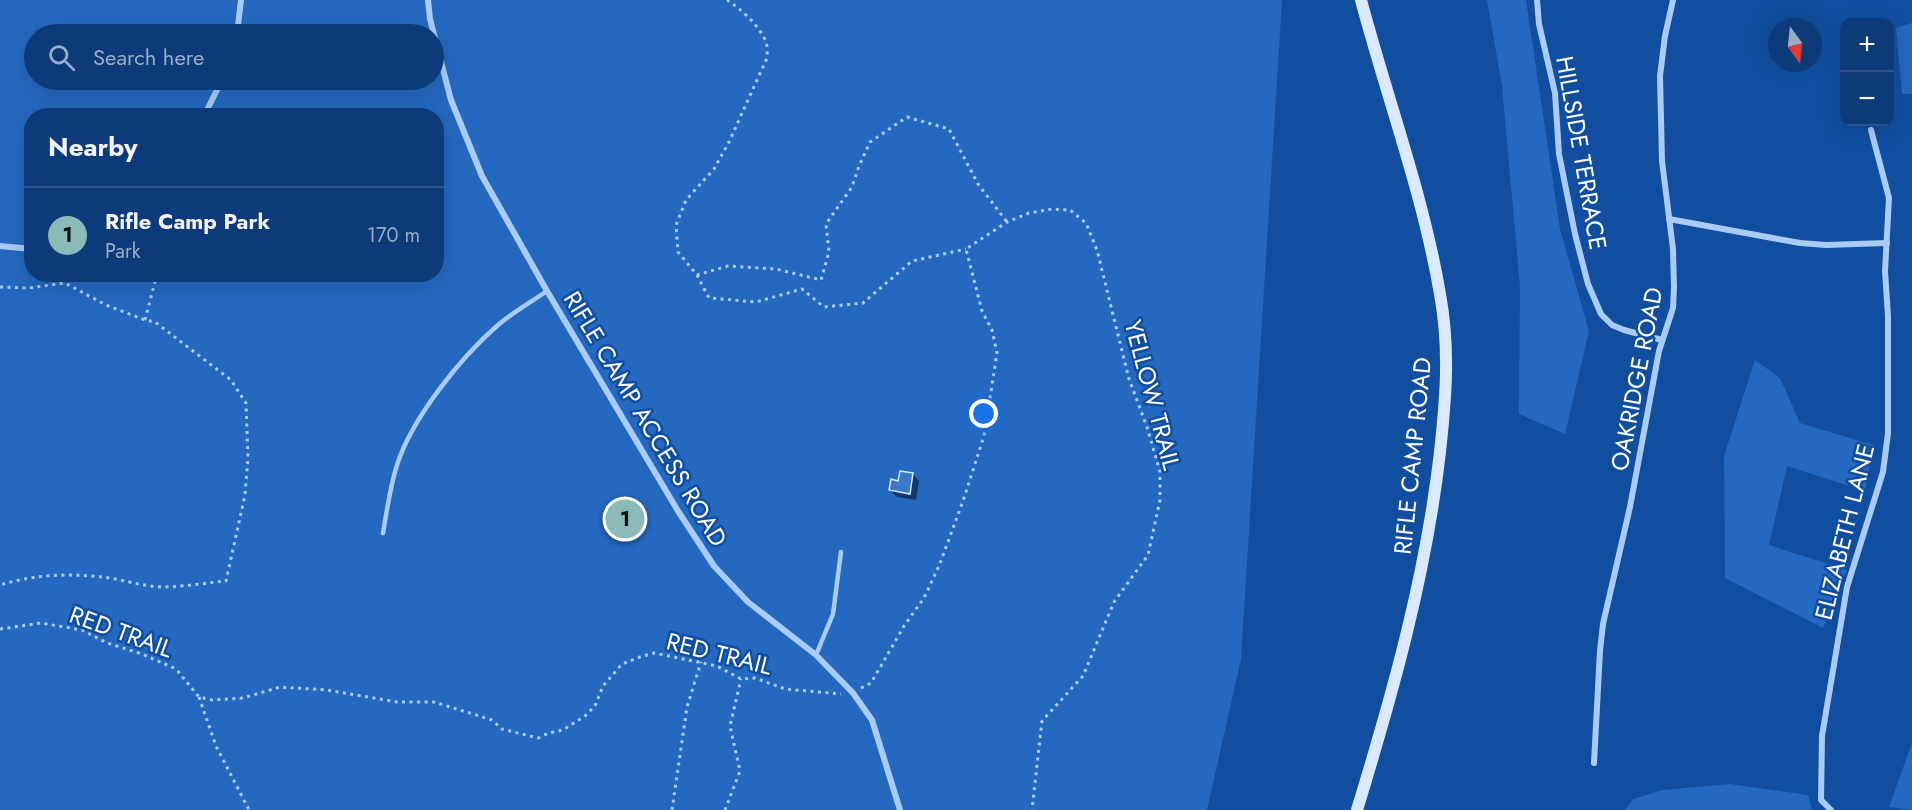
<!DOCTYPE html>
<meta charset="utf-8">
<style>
body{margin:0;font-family:Jost,sans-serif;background:#1b4580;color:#f1f3f6}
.controls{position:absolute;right:18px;top:18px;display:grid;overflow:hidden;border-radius:12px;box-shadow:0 6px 24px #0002}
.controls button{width:54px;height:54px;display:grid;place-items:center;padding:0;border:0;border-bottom:2px solid #2d548a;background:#0d3a78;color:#f1f3f6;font:30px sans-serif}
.compass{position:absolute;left:1768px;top:18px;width:54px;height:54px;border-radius:50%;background:#0d3a78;box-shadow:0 6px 24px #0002;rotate:165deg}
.you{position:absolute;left:984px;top:414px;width:21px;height:21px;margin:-15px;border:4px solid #fff;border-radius:50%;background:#1a73e8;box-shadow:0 0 0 9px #1a73e833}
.badge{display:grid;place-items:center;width:39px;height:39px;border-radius:50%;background:#8bbbb9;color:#111;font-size:20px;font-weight:700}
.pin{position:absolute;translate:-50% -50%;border:3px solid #fff;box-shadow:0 2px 6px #0006}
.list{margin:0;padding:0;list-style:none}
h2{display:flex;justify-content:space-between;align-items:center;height:78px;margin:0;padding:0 24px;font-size:26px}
h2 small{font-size:20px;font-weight:400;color:#9aadc6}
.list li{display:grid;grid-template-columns:39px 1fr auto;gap:18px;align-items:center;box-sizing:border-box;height:96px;padding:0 24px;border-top:2px solid #2d548a}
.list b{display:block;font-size:22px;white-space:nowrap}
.list p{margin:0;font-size:20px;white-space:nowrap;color:#9aadc6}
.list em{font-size:20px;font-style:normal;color:#9aadc6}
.icon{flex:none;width:33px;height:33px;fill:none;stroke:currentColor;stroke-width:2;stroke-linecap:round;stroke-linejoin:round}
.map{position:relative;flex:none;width:1912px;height:810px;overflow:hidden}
.search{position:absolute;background:#0d3a78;box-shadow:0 6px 24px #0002;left:24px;top:24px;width:420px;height:66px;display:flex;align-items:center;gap:15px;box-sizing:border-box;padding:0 21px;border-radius:33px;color:#9aadc6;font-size:22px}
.panel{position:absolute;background:#0d3a78;box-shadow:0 6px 24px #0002;left:24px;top:108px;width:420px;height:174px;border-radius:24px}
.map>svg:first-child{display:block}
</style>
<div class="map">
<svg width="1912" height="810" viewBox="0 0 1912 810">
<rect width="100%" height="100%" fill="#114ea0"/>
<!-- green -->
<g fill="#2468bf" fill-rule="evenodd">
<path d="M 0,0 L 1282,0 L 1241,659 L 1207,810 L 0,810 ZM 34,34 L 434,34 L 434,80 L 34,80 ZM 32,116 L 436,116 L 436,274 L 32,274 Z"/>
<polygon points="1487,0 1526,0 1560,229 1589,331 1565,434 1519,414 1520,286 1502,86"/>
<polygon points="1912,23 1912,94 1902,94 1896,28"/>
<polygon points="1755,360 1780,378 1800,423 1873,445 1865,491 1787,466 1769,545 1847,570 1823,628 1725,578 1724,456"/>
<polygon points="1912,743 1912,810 1889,807"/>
<polygon points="1730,784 1808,795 1812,810 1625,810 1633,799 1663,790"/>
</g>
<!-- shadow -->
<polygon fill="#0007" points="913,474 919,481 916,500 897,497 890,490"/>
<!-- building -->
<polygon fill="#3a77c7" stroke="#d2e6fe" stroke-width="1.5" points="900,471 913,473 910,494 889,490 891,479 898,481"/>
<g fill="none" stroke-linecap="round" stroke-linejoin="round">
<!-- path -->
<g stroke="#a9cbf5" stroke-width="3" stroke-dasharray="3 4.5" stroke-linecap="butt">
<path d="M 727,0 C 740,8 762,28 766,43 C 768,47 767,53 767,58 L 729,142 L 714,169 L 686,200 L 676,225 L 678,252 L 697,275 L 728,266 L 776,269 L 821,280 L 829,252 L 826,224 L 852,187 L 859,166 L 870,142 L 907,117 L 949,129 L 978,184 L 1007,222"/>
<polyline points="697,275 709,298 756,302 802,289 824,307 863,303 912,261 966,249"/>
<path d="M 0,287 L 29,288 L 65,283 L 106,305 L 145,320 L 155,322 L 231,380 L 246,403 L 248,458 L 245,495 L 226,581 C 205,583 183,587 161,587 C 141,586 121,579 102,577 C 68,573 32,575 0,585"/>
<polyline points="145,320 157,274"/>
<polyline points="0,629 41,623 82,630 107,643 142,654 176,669 199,697 212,700 243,698 280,687 327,690 397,702 434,702 492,720 502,729 538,738 549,733 563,730 585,716 595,706 603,686 622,664 640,657 654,653 717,666 741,679 755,678 785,689 841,694"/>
<polyline points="861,688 871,683 904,626 924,598 939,566 963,501 984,436 997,353 992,330 982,311 966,249 1007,222 1029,213 1052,209 1070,210 1086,223 1097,250 1129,379 1147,427 1160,472 1160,500 1148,555 1114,602 1083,676 1042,721 1032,810"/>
<polyline points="199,697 216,746 249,810"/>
<polyline points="672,810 687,707 701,662"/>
<polyline points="725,810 740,771 730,726 741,679"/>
</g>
<!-- lane -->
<g stroke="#a9cbf5" stroke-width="4.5">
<path d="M 383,533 C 387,510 390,487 397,465 C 412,418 461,357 498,325 C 513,312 531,302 547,291"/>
<polyline points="816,655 833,614 841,552"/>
</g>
<!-- street -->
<g stroke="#a9cbf5" stroke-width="6">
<polyline points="428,0 430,19 451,100 482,176 547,291 678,511 714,566 748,602 816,655 853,693 872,720 900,810"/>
<polyline points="1537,0 1539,24 1555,93 1559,154 1575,234 1588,284 1601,314 1612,325 1624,330 1662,340"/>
<polyline points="237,34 241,0"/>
<polyline points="204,116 222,80"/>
<polyline points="1669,219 1800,243 1826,245 1887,243"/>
<polyline points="0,246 32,249"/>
<polyline points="1594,763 1600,651 1603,624 1630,507 1659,351 1673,308 1674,287 1673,249 1662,161 1660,76 1665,36 1673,0"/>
<polyline points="1831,810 1821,800 1822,736 1847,587 1883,472 1888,433 1888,316 1885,271 1889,198 1871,130"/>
</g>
<!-- secondary -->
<path stroke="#dae9fe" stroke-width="12" d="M 1357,810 C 1393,692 1426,575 1440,452 C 1446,397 1450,349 1440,294 C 1423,194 1387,98 1361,0"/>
</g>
<g text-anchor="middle" stroke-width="5" stroke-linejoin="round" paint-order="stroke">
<!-- street labels -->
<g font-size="24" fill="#fff" stroke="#114ea0">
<text transform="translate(1581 153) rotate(80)" y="8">HILLSIDE TERRACE</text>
<text transform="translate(1637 379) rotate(-79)" y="8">OAKRIDGE ROAD</text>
<text transform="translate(1152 395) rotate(75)" y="8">YELLOW TRAIL</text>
<text transform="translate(645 419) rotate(59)" y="8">RIFLE CAMP ACCESS ROAD</text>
<text transform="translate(1413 456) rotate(-84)" y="8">RIFLE CAMP ROAD</text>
<text transform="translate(1845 532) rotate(-76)" y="8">ELIZABETH LANE</text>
<text transform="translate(121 632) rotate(20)" y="8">RED TRAIL</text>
<text transform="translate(719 654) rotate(14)" y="8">RED TRAIL</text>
</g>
</g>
</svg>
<div class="controls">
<button>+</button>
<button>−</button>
</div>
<svg class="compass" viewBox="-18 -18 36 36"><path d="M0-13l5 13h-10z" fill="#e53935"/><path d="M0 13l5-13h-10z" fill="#9aadc6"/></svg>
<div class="you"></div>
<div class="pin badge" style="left:625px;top:519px">1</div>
<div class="search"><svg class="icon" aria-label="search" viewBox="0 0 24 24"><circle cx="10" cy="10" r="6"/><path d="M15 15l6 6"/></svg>Search here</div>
<section class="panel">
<h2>Nearby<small></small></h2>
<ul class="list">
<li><span class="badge">1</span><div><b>Rifle Camp Park</b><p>Park</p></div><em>170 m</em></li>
</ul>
</section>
</div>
